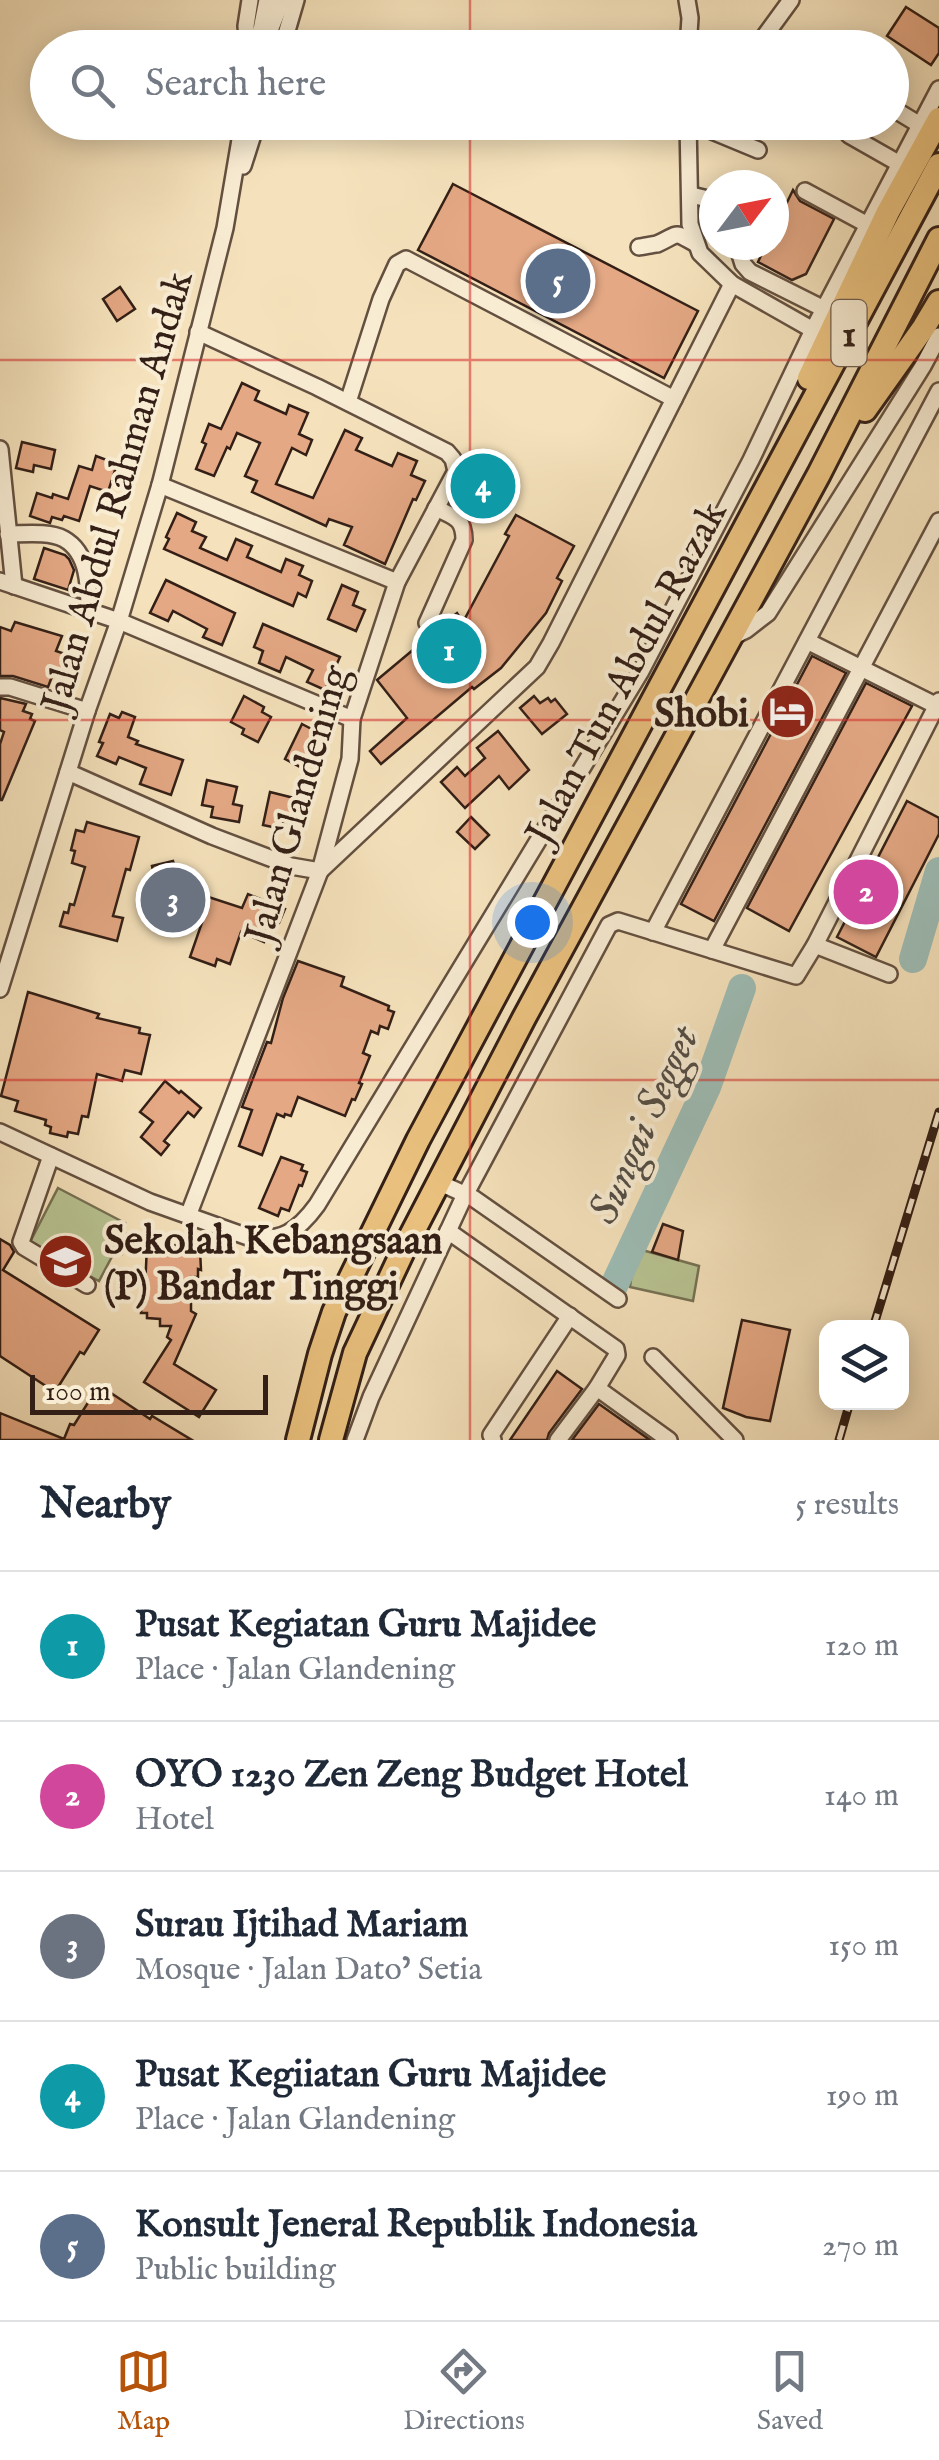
<!DOCTYPE html>
<meta charset="utf-8">
<style>
body{margin:0;font-family:"IM FELL English",serif;background:#f6f6f7;color:#1f2937}
.controls{position:absolute;right:30px;bottom:30px;display:grid;overflow:hidden;border-radius:20px;box-shadow:0 5px 25px #0003}
.controls button{width:90px;height:90px;display:grid;place-items:center;padding:0;border:0;border-bottom:2px solid #e0e1e3;background:#fff;color:#1f2937;font:50px sans-serif}
.compass{position:absolute;left:699px;top:170px;width:90px;height:90px;border-radius:50%;background:#fff;box-shadow:0 5px 25px #0003;rotate:58deg}
.scale{position:absolute;left:30px;bottom:25px;width:238px;box-sizing:border-box;padding-left:10px;border:5px solid #331f16;border-top:0;font-size:28px;line-height:35px;white-space:nowrap;color:#331f16;-webkit-text-stroke:8px #f8ecd3;paint-order:stroke}
.you{position:absolute;left:532px;top:922px;width:35px;height:35px;margin:-25px;border:8px solid #fff;border-radius:50%;background:#1a73e8;box-shadow:0 0 0 15px #1a73e833}
.badge{display:grid;place-items:center;width:65px;height:65px;border-radius:50%;background:#b45309;color:#fff;font-size:32px;font-weight:700}
.pin{position:absolute;translate:-50% -50%;border:5px solid #fff;box-shadow:0 2px 10px #0006}
.list{margin:0;padding:0;list-style:none}
h2{display:flex;justify-content:space-between;align-items:center;height:130px;margin:0;padding:0 40px;font-size:42px}
h2 small{font-size:32px;font-weight:400;color:#747a83}
.list li{display:grid;grid-template-columns:65px 1fr auto;gap:30px;align-items:center;box-sizing:border-box;height:150px;padding:0 40px;border-top:2px solid #e0e1e3}
.list b{display:block;font-size:38px;white-space:nowrap}
.list p{margin:0;font-size:32px;white-space:nowrap;color:#747a83}
.list em{font-size:32px;font-style:normal;color:#747a83}
.icon{flex:none;width:55px;height:55px;fill:none;stroke:currentColor;stroke-width:2;stroke-linecap:round;stroke-linejoin:round}
.map{position:relative;flex:none;width:939px;height:1440px;overflow:hidden}
.search{position:absolute;background:#fff;box-shadow:0 5px 25px #0003;left:30px;right:30px;top:30px;height:110px;display:flex;align-items:center;gap:25px;box-sizing:border-box;padding:0 35px;border-radius:55px;color:#747a83;font-size:38px}
.sheet{height:880px;background:#fff}
nav{display:flex;justify-content:space-around;align-items:center;box-sizing:border-box;height:140px;border-top:2px solid #e0e1e3;background:#fff;font-size:28px;color:#747a83}
nav a{display:grid;justify-items:center;gap:5px}
nav .on{color:#b45309}
.map>svg:first-child{display:block}
</style>
<div class="map">
<svg width="939" height="1440" viewBox="0 0 939 1440">
<rect width="100%" height="100%" fill="#f5e2bc"/>
<filter id="stains"><feTurbulence type="fractalNoise" baseFrequency=".002" numOctaves="4"/><feColorMatrix values="0 0 0 0 .2 0 0 0 0 .09 0 0 0 0 .02 0 0 0 .5 -.17"/></filter>
<radialGradient id="worn" r=".72"><stop offset=".6" stop-color="#630" stop-opacity="0"/><stop offset="1" stop-color="#630" stop-opacity=".3"/></radialGradient>
<!-- green -->
<g fill="#b9c493" stroke="#767254" stroke-width="2.5">
<polygon points="58,1188 125,1223 122,1231 131,1236 122,1254 115,1251 99,1281 29,1244"/>
<polygon points="635,1248 699,1266 693,1301 630,1287"/>
</g>
<g fill="none" stroke-linecap="round" stroke-linejoin="round">
<!-- river -->
<g stroke="#9dbdb6" stroke-width="28">
<polyline points="913,959 939,871"/>
<polyline points="612,1290 707,1087 742,988"/>
</g>
</g>
<!-- building -->
<g fill="#e4a884" stroke="#331f16" stroke-width="2.5">
<polygon points="906,7 939,28 939,53 931,65 887,36"/>
<polygon points="453,184 698,311 664,378 418,250"/>
<polygon points="793,190 800,201 834,219 806,274 792,280 758,262 766,245 774,245 774,229"/>
<polygon points="120,287 135,309 117,321 103,299"/>
<polygon points="242,383 259,391 255,400 286,414 289,405 308,413 299,434 312,440 306,455 292,448 276,484 313,498 345,430 362,438 356,450 392,466 398,453 417,461 411,475 425,481 416,500 413,499 385,564 344,545 352,527 329,519 326,526 252,492 257,481 245,476 260,443 237,433 230,449 227,447 214,476 196,469 206,444 202,442 209,424 221,429"/>
<polygon points="22,442 55,450 51,469 34,465 33,472 16,468"/>
<polygon points="96,456 117,464 108,492 90,486 79,521 64,516 62,520 52,517 50,523 30,516 37,493 52,498 53,494 68,499 79,466 92,470"/>
<polygon points="481,460 507,475 486,512 460,497"/>
<polygon points="177,513 196,522 192,531 206,537 200,548 227,560 236,539 252,546 247,557 281,572 286,559 303,566 299,575 312,581 306,597 298,593 293,606 164,549 169,539 166,537"/>
<polygon points="516,515 574,546 557,578 562,581 546,613 501,668 474,689 472,687 381,764 370,751 407,718 377,680 457,613 463,622 509,536 505,534"/>
<polygon points="44,548 65,555 69,559 74,570 68,590 34,579"/>
<polygon points="166,580 235,613 222,645 203,637 207,629 173,611 168,621 150,613"/>
<polygon points="342,585 358,592 353,605 365,610 356,631 328,619"/>
<polygon points="15,622 62,636 56,651 68,655 60,677 53,674 48,687 13,676 0,676 0,627 11,631"/>
<polygon points="263,624 340,657 325,690 307,682 313,670 286,657 280,672 259,663 263,651 254,647"/>
<polygon points="812,656 846,673 714,921 681,904"/>
<polygon points="866,683 912,706 789,931 747,908"/>
<polygon points="244,696 264,707 262,712 271,717 258,742 242,734 244,729 231,722"/>
<polygon points="534,696 540,703 548,698 551,702 555,699 567,714 542,734 520,708"/>
<polygon points="0,698 26,704 23,711 32,714 30,719 35,721 2,800 0,800 0,744 4,732 0,730"/>
<polygon points="122,712 135,717 128,737 138,741 136,744 183,760 171,795 140,784 146,768 119,757 116,764 97,756 103,743 99,742 110,714 119,718"/>
<polygon points="302,724 319,733 302,768 285,759"/>
<polygon points="498,731 529,770 509,789 499,776 465,808 441,782 457,767 465,776 485,758 477,748"/>
<polygon points="207,780 237,787 233,804 242,806 239,822 211,817 213,807 202,805"/>
<polygon points="270,792 302,800 297,823 284,820 282,829 263,825"/>
<polygon points="907,801 939,818 939,834 876,957 837,937"/>
<polygon points="471,817 489,835 475,849 457,832"/>
<polygon points="87,822 139,837 130,870 126,869 113,916 123,918 117,941 60,926 64,912 68,913 70,904 74,905 85,867 72,863 75,851 71,850 76,830 84,832"/>
<polygon points="173,861 176,872 184,871 190,891 242,908 248,894 285,909 279,923 273,920 264,942 241,932 230,964 217,959 215,966 190,957 205,914 189,910 152,913 149,898 158,896 152,866"/>
<polygon points="298,961 344,977 341,986 389,1006 388,1010 394,1012 388,1029 380,1026 378,1034 371,1031 363,1053 370,1056 359,1083 362,1084 355,1100 352,1099 345,1116 298,1097 291,1116 285,1114 284,1117 277,1114 262,1155 239,1146 252,1110 242,1107 267,1042 271,1043 283,998"/>
<polygon points="28,992 99,1014 97,1018 140,1028 139,1033 150,1035 141,1074 125,1070 122,1081 97,1074 88,1117 82,1116 78,1134 68,1132 67,1137 50,1133 51,1127 45,1125 46,1120 15,1111 18,1101 1,1096"/>
<polygon points="165,1081 179,1093 181,1091 201,1108 194,1117 188,1112 164,1141 169,1145 161,1155 141,1137 153,1122 140,1112"/>
<polygon points="281,1157 303,1165 301,1170 307,1172 302,1186 299,1185 289,1211 281,1208 278,1216 259,1208"/>
<polygon points="663,1224 683,1231 678,1260 652,1252"/>
<polygon points="0,1239 10,1245 14,1252 3,1270 99,1330 84,1354 80,1352 55,1392 0,1356"/>
<polygon points="147,1244 195,1246 195,1250 200,1250 201,1270 198,1269 198,1277 191,1277 191,1311 196,1314 174,1364 216,1390 199,1417 144,1382 171,1340 167,1337 171,1326 160,1326 160,1319 147,1318 147,1313 141,1313 143,1290 145,1290"/>
<polygon points="742,1320 790,1330 770,1421 746,1417 723,1408"/>
<polygon points="557,1371 582,1389 549,1433 547,1440 510,1440"/>
<polygon points="99,1385 150,1419 152,1416 192,1440 0,1440 0,1413 64,1439 70,1424 74,1425"/>
<polygon points="599,1404 650,1440 572,1440"/>
</g>
<g fill="none" stroke-linecap="round" stroke-linejoin="round">
<defs>
<g id="minor">
<polyline points="687,0 690,18 688,48"/>
<polyline points="259,40 267,0"/>
<polyline points="248,48 246,26 250,0"/>
<polyline points="263,48 282,0"/>
<polyline points="282,48 296,0"/>
<polyline points="756,48 791,0"/>
<polyline points="892,108 920,125"/>
<polyline points="688,122 690,224 700,253 732,284 813,330"/>
<polyline points="689,124 700,126 758,150"/>
<polyline points="849,135 900,164"/>
<polyline points="243,166 257,122"/>
<polyline points="805,191 868,225"/>
<polyline points="691,195 708,199 714,204"/>
<polyline points="737,245 743,264 750,272 824,309"/>
<path d="M 639,247 C 641,247 655,244 657,244 C 680,234 672,230 696,244"/>
<polyline points="348,402 381,299 397,264 406,259 674,399"/>
<polyline points="0,449 14,586"/>
<polyline points="160,485 397,582"/>
<path d="M 8,534 C 24,534 49,531 64,539 C 89,553 89,587 89,611"/>
<polyline points="0,581 119,621 352,719"/>
<path d="M 427,623 L 464,540 C 464,518 454,517 436,508"/>
<polyline points="730,638 746,630 768,613 923,366 939,336"/>
<polyline points="807,641 937,706"/>
<polyline points="0,687 10,687 87,711"/>
<polyline points="68,772 212,836 291,866 320,871"/>
<polyline points="320,871 537,667 551,643 732,284"/>
<polyline points="653,932 939,391"/>
<polyline points="815,945 889,974"/>
<polyline points="712,950 939,521"/>
<polyline points="0,989 87,711 119,621 160,485 225,228 243,122"/>
<path d="M 0,1132 L 150,1202 L 248,1237 C 281,1243 298,1231 317,1205 L 641,671 L 751,460 L 813,330 L 939,89"/>
<polyline points="51,1156 21,1242 24,1247 87,1285"/>
<polyline points="438,1182 473,1198 618,1299"/>
<polyline points="188,1216 320,871 350,759 352,719 397,582 456,471 453,459 447,452 317,387 198,332"/>
<polyline points="448,1231 616,1349 617,1355 597,1388 558,1440"/>
<polyline points="653,1357 735,1440"/>
<polyline points="597,1388 669,1440"/>
<polyline points="355,1440 371,1397 462,1201 609,925 618,921 796,976 815,945 939,701"/>
<polyline points="493,1440 491,1435 570,1316"/>
</g>
<g id="highway">
<polyline points="809,378 888,212 939,119"/>
<polyline points="865,410 924,327 939,302"/>
<polyline points="298,1440 320,1354 334,1312 418,1140 939,165"/>
<polyline points="331,1440 355,1353 403,1251 524,1018 819,474 939,239"/>
</g>
</defs>
<!-- minor casing -->
<use href="#minor" stroke="#645040" stroke-width="20"/>
<!-- highway casing -->
<use href="#highway" stroke="#331f16" stroke-width="28"/>
<!-- minor -->
<use href="#minor" stroke="#f8ecd3" stroke-width="15"/>
<!-- highway -->
<use href="#highway" stroke="#eac17e" stroke-width="22"/>
<defs>
<g id="rail">
<polyline points="873,1328 939,1112"/>
<polyline points="839,1440 850,1402"/>
</g>
</defs>
<!-- rail casing -->
<use href="#rail" stroke="#331f16" stroke-width="9"/>
<!-- rail -->
<use href="#rail" stroke="#f8ecd3" stroke-width="5" stroke-dasharray="15" stroke-linecap="butt"/>
</g>
<!-- grid -->
<path fill="none" stroke="#d62828" stroke-width="2.5" stroke-opacity="0.55" d="M 470,0 L 470,48M 470,122 L 470,1440M 0,360 L 939,360M 0,720 L 939,720M 0,1080 L 939,1080"/>
<!-- icons -->
<defs>
<symbol id="hotel-disc" viewBox="-11 -11 22 22"><circle r="9.5" fill="#8f2418" stroke="#f8ecd3"/><path d="M-6-4.5h1.5V1H6V5H4.5V3h-9V5H-6ZM-4 0a1.8 1.8 0 1 1 3.6 0ZM.5 0V-2.5h3Q6-2.5 6 0Z" fill="#fff"/></symbol>
<symbol id="school-disc" viewBox="-11 -11 22 22"><circle r="9.5" fill="#8f2418" stroke="#f8ecd3"/><path d="M0-5L7-2L0 1L-7-2ZM-4 1L0 2.5L4 1V4Q0 6-4 4Z" fill="#fff"/></symbol>
</defs>
<g fill-rule="evenodd">
<use href="#hotel-disc" x="756" y="680" width="63" height="63"/>
<use href="#school-disc" x="34" y="1230" width="63" height="63"/>
</g>
<g text-anchor="middle" stroke-width="8" stroke-linejoin="round" paint-order="stroke">
<!-- shield labels -->
<rect fill="#f8ecd3" stroke="#6e5c4f" stroke-width="2.5" x="831.5" y="300" width="35" height="66" rx="8"/>
<g font-size="38" font-weight="bold" fill="#331f16">
<text x="849" y="346">1</text>
</g>
<!-- street labels -->
<g font-size="40" fill="#331f16" stroke="#f8ecd3">
<text transform="translate(116 491) rotate(-74)" y="14">Jalan Abdul Rahman Andak</text>
<text transform="translate(625 672) rotate(-62)" y="14">Jalan Tun Abdul Razak</text>
<text transform="translate(296 804) rotate(-74)" y="14">Jalan Glandening</text>
</g>
<!-- poi labels -->
<g font-size="40" font-weight="bold" fill="#331f16" stroke="#f8ecd3" text-anchor="end">
<text x="749" y="726">Shobi</text>
<text x="104" y="1253" text-anchor="start">Sekolah Kebangsaan<tspan x="104" dy="46">(P) Bandar Tinggi</tspan></text>
</g>
<!-- water labels -->
<g font-size="42" font-style="italic" fill="#534e46" stroke="#f8ecd3">
<text transform="translate(642 1124) rotate(-66)" y="15">Sungai Segget</text>
</g>
</g>
<rect width="100%" height="100%" filter="url(#stains)"/>
<rect width="100%" height="100%" fill="url(#worn)"/>
</svg>
<div class="controls">
<button><svg class="icon" aria-label="layers" viewBox="0 0 24 24"><path d="M12 4l9 5-9 5-9-5zM3 14l9 5 9-5"/></svg></button>
</div>
<svg class="compass" viewBox="-18 -18 36 36"><path d="M0-13l5 13h-10z" fill="#e53935"/><path d="M0 13l5-13h-10z" fill="#747a83"/></svg>
<div class="scale">100 m</div>
<div class="you"></div>
<div class="pin badge" style="left:449px;top:651px;background:#0f9aa8">1</div>
<div class="pin badge" style="left:866px;top:892px;background:#d1479c">2</div>
<div class="pin badge" style="left:173px;top:900px;background:#6b7280">3</div>
<div class="pin badge" style="left:483px;top:486px;background:#0f9aa8">4</div>
<div class="pin badge" style="left:558px;top:281px;background:#5c6f8a">5</div>
<div class="search"><svg class="icon" aria-label="search" viewBox="0 0 24 24"><circle cx="10" cy="10" r="6"/><path d="M15 15l6 6"/></svg>Search here</div>
</div>
<section class="sheet">
<h2>Nearby<small>5 results</small></h2>
<ul class="list">
<li><span class="badge" style="background:#0f9aa8">1</span><div><b>Pusat Kegiatan Guru Majidee</b><p>Place · Jalan Glandening</p></div><em>120 m</em></li>
<li><span class="badge" style="background:#d1479c">2</span><div><b>OYO 1230 Zen Zeng Budget Hotel</b><p>Hotel</p></div><em>140 m</em></li>
<li><span class="badge" style="background:#6b7280">3</span><div><b>Surau Ijtihad Mariam</b><p>Mosque · Jalan Dato’ Setia</p></div><em>150 m</em></li>
<li><span class="badge" style="background:#0f9aa8">4</span><div><b>Pusat Kegiiatan Guru Majidee</b><p>Place · Jalan Glandening</p></div><em>190 m</em></li>
<li><span class="badge" style="background:#5c6f8a">5</span><div><b>Konsult Jeneral Republik Indonesia</b><p>Public building</p></div><em>270 m</em></li>
</ul>
</section>
<nav>
<a class="on"><svg class="icon" aria-label="map" viewBox="0 0 24 24"><path d="M3 6l6-2 6 2 6-2v14l-6 2-6-2-6 2zM9 4v14M15 6v14"/></svg>Map</a>
<a><svg class="icon" aria-label="directions" viewBox="0 0 24 24"><path d="M12 3l9 9-9 9-9-9zM9 14v-3h6M13 9l2 2-2 2"/></svg>Directions</a>
<a><svg class="icon" aria-label="saved" viewBox="0 0 24 24"><path d="M7 4h10v16l-5-4-5 4z"/></svg>Saved</a>
</nav>
